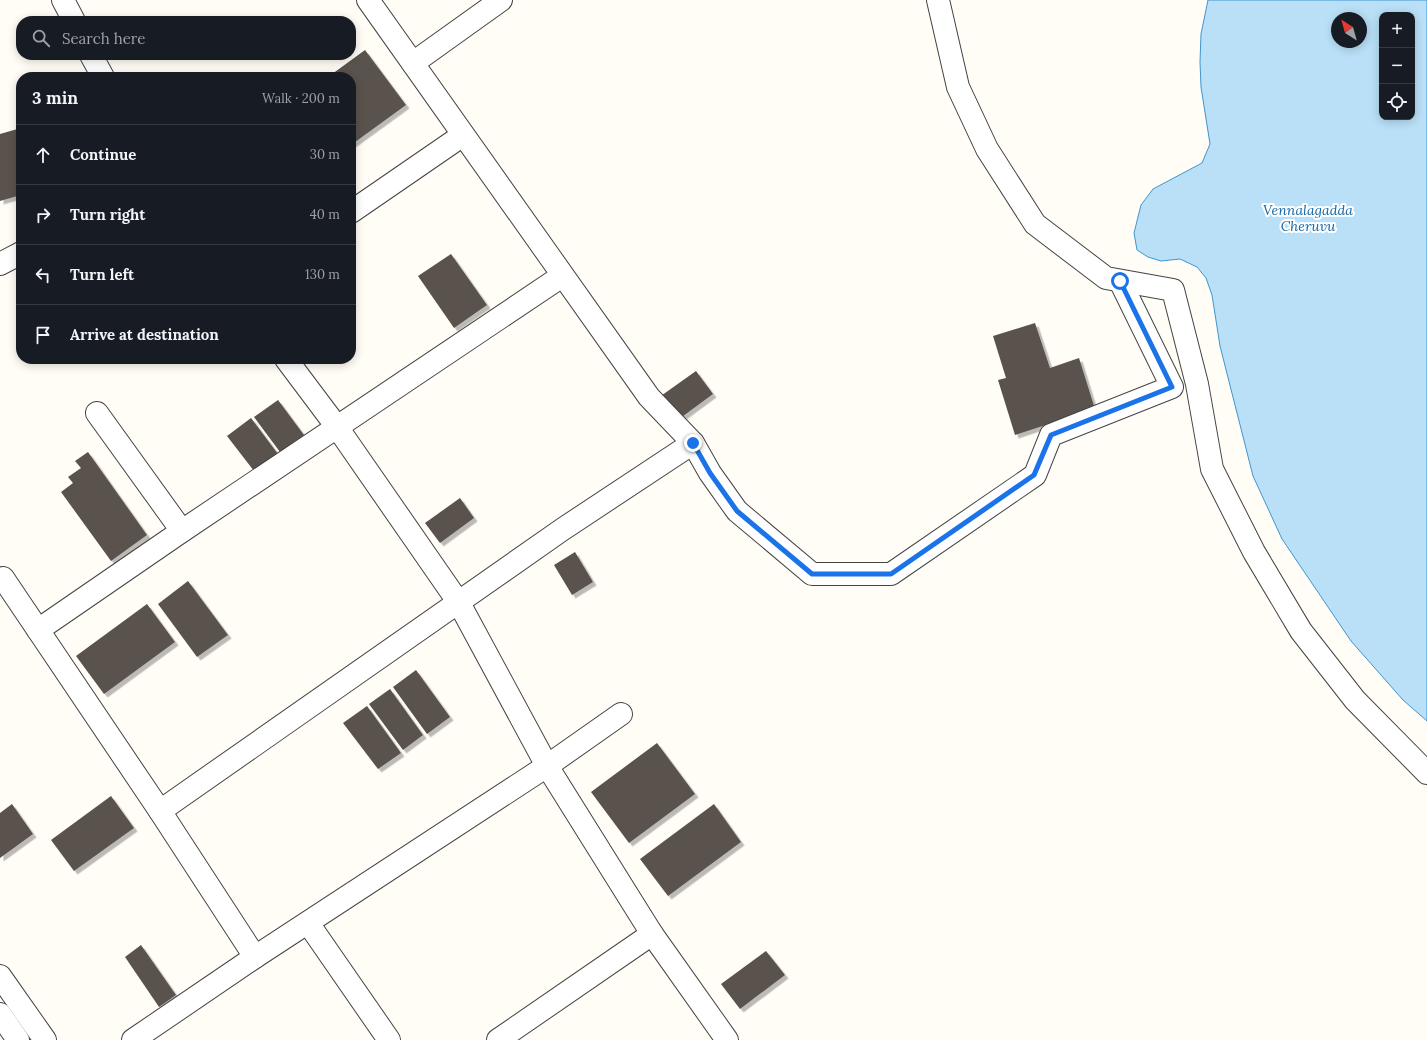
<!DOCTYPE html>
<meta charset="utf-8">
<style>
body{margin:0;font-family:Lora,serif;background:#20242c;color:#f1f3f6}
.controls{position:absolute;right:12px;top:12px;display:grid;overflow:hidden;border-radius:8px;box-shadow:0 2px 10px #0003}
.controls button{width:36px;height:36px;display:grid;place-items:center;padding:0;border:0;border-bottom:1px solid #363941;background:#171b24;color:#f1f3f6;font:20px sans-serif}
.compass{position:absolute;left:1331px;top:12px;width:36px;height:36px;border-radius:50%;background:#171b24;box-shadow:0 2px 10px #0003;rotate:323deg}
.stop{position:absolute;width:12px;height:12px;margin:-9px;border:3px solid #1a73e8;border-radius:50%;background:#fff}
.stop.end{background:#1a73e8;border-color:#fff;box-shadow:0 1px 4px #0008}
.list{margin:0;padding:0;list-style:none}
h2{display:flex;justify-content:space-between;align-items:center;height:52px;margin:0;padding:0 16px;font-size:17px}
h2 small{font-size:13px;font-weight:400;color:#9ea1a6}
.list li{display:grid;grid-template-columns:26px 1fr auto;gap:12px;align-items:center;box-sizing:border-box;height:60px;padding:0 16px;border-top:1px solid #363941}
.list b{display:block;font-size:15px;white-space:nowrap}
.list em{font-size:13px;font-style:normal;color:#9ea1a6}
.icon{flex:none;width:22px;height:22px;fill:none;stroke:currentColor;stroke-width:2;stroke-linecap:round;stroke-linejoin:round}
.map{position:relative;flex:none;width:1427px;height:1040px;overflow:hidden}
.search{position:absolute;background:#171b24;box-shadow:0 2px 10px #0003;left:16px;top:16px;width:340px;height:44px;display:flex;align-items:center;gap:10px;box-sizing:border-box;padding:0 14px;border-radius:16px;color:#9ea1a6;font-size:15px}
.panel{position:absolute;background:#171b24;box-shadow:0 2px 10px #0003;left:16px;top:72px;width:340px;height:292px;border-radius:16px}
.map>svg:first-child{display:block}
</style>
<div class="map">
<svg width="1427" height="1040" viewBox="0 0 1427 1040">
<defs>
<filter id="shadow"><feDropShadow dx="3.5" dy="3.5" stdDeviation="0" flood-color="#0004"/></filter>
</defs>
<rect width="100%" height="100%" fill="#fffdf5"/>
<!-- water -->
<path fill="#b9e0f7" stroke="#3f96cf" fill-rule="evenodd" d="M 1208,0 L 1427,0 L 1427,721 L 1403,700 L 1351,641 L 1282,539 L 1253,476 L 1220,346 L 1212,295 L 1206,278 L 1197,267 L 1180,259 L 1161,261 L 1148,257 L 1137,250 L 1134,233 L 1141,205 L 1153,189 L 1202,163 L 1210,144 L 1201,87 L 1200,62 L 1201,34 ZM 1382,15 L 1412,15 L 1412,117 L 1382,117 ZM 1337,18 L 1361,18 L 1361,42 L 1337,42 Z"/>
<!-- building -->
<g fill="#5a524d" filter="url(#shadow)">
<polygon points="365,50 406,105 351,145 351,77 328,77"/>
<polygon points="21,128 21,195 0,201 0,134"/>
<polygon points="451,254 487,305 454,328 418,276"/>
<polygon points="1035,323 1050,368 1079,358 1095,409 1015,435 998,380 1006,378 993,336"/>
<polygon points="696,371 713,394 675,422 658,398"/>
<polygon points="278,400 304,435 280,452 254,417"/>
<polygon points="251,418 278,454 254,471 227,436"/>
<polygon points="88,452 147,535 111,561 61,492 73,483 68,477 81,468 75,461"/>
<polygon points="460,498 474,518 440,543 425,523"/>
<polygon points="575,552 593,582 572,595 554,565"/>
<polygon points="188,581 228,635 197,657 158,604"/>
<polygon points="147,604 175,642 104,694 76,656"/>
<polygon points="416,670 450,717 427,734 393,687"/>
<polygon points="390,689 423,735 403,750 369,704"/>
<polygon points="367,706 401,753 378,769 343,723"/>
<polygon points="657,743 695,794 629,843 591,792"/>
<polygon points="111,796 134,828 74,871 51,840"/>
<polygon points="12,804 33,834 0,858 0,813"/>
<polygon points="714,804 741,842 668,896 640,859"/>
<polygon points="141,945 176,995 159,1007 125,957"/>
<polygon points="766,951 785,975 740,1009 721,984"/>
</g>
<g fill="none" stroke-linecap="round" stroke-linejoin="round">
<defs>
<g id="minor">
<polyline points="63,0 74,21"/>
<polyline points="938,0 958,87 987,149 1035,224 1106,278 1173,290 1197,384 1212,469 1254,552 1301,631 1355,700 1427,773"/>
<polyline points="91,55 103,77"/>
<polyline points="413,63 501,0"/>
<polyline points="351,212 463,135"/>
<polyline points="0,264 21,253"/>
<polyline points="286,359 337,427 459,603 547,766 621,714"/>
<polyline points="97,413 182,531"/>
<polyline points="693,443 710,473 737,511 812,574 891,574 1035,475 1051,435 1172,387 1120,281"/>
<polyline points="3,578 160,811 255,957"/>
<polyline points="38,630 182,531 562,276"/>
<polyline points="160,811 563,529 693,443 649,397 368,0"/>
<polyline points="308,923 389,1040"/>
<polyline points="0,976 45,1040"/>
<polyline points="0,1014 18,1040"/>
<polyline points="133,1040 255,957 547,766 652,934 727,1040"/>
<polyline points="498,1040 652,934"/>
</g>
</defs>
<!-- minor casing -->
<use href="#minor" stroke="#444" stroke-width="24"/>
<!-- minor -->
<use href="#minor" stroke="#fff" stroke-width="22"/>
</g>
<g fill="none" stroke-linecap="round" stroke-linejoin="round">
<!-- route -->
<polyline stroke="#1a73e8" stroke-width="5" points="693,443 710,473 737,511 812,574 891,574 1034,475 1051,435 1172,387 1120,281"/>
</g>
<g text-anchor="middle" stroke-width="4" stroke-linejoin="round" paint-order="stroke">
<!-- water labels -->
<g font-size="14" font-style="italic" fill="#1768a6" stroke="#fff">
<text x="1308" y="215">Vennalagadda<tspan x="1308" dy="16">Cheruvu</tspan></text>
</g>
</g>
</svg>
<div class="controls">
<button>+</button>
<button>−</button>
<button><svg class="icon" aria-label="locate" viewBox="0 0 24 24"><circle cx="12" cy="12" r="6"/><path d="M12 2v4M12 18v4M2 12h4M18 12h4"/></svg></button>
</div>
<svg class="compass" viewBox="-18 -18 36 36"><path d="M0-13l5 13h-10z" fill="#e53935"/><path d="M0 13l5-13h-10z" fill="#9ea1a6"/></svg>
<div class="stop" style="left:1120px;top:281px"></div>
<div class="stop end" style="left:693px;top:443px"></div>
<div class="search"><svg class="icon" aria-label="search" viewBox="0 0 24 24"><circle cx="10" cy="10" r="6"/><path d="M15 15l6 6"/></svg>Search here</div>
<section class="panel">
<h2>3 min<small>Walk · 200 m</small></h2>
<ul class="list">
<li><svg class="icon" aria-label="ahead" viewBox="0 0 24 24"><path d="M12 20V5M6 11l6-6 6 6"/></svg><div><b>Continue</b></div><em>30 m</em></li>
<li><svg class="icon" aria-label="right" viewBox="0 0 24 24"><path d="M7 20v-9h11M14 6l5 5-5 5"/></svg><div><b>Turn right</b></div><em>40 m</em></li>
<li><svg class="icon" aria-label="left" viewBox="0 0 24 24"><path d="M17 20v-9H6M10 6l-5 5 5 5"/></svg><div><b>Turn left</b></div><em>130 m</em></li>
<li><svg class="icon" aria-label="arrive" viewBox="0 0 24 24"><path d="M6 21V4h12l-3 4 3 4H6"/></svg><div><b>Arrive at destination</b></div></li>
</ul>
</section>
</div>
